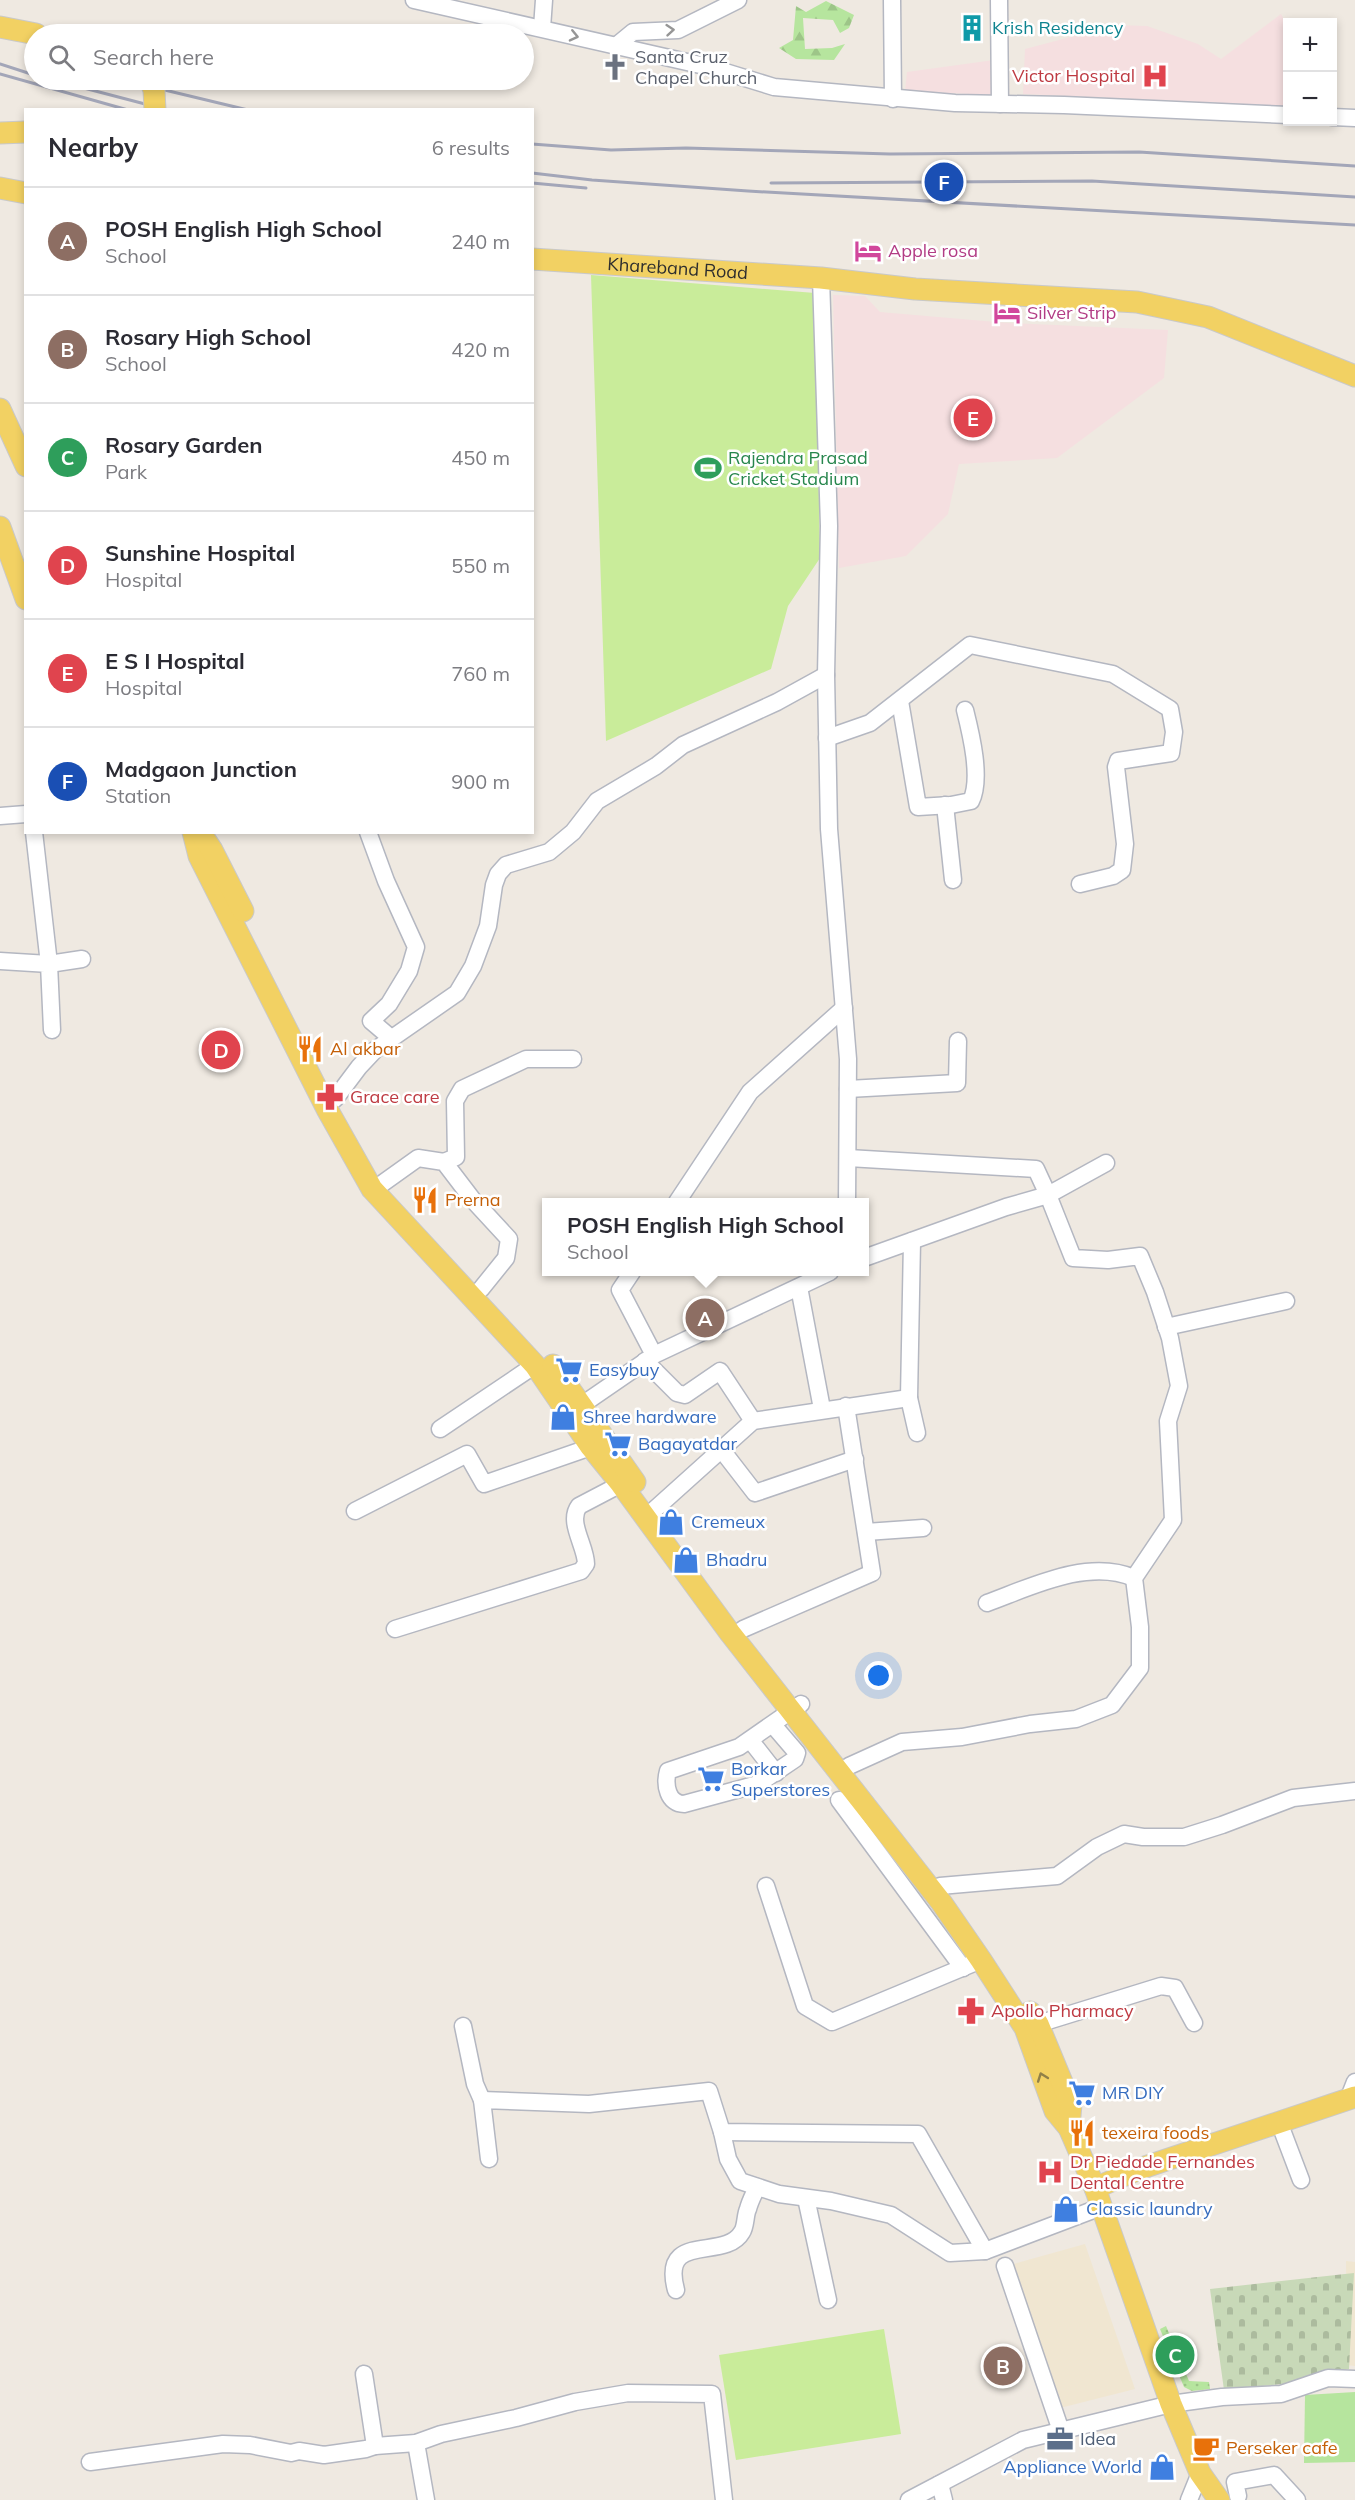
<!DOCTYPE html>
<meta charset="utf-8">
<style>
body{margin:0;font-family:Mulish,sans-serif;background:#f7f7f7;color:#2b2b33}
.controls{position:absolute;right:18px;top:18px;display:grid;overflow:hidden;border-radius:0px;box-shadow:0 3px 9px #0003}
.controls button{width:54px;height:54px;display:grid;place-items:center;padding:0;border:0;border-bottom:2px solid #e1e1e2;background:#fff;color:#2b2b33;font:30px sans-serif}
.you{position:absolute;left:879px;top:1676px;width:21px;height:21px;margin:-15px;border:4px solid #fff;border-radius:50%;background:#1a73e8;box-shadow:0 0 0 9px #1a73e833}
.badge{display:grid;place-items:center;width:39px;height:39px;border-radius:50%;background:#b45309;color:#fff;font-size:20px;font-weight:700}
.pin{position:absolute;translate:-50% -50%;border:3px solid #fff;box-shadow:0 2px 6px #0006}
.popup{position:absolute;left:542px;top:1198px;width:327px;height:78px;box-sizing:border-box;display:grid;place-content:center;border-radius:0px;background:#fff;filter:drop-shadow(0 2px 4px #0005);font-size:20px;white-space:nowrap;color:#7c7c81}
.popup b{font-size:22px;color:#2b2b33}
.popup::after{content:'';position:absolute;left:50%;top:100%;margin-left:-12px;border:12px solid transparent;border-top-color:#fff}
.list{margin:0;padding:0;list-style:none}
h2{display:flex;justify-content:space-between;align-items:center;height:78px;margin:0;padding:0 24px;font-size:26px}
h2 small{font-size:20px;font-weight:400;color:#7c7c81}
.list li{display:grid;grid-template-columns:39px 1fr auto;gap:18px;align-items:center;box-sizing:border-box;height:108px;padding:0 24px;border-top:2px solid #e1e1e2}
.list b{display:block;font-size:22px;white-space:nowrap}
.list p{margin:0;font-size:20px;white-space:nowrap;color:#7c7c81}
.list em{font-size:20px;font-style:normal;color:#7c7c81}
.icon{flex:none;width:33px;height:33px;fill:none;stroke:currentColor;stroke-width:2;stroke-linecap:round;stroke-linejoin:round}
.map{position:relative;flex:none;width:1355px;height:2500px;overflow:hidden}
.search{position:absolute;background:#fff;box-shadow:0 3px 9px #0003;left:24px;top:24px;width:510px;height:66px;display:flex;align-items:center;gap:15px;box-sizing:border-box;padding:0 21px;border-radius:33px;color:#7c7c81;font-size:22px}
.panel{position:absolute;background:#fff;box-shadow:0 3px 9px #0003;left:24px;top:108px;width:510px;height:726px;border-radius:0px}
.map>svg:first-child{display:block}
</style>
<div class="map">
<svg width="1355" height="2500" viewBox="0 0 1355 2500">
<defs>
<pattern id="forest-firs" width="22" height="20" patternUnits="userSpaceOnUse" patternTransform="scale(1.5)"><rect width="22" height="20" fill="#b6e59e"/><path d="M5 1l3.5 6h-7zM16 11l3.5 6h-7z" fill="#9dc588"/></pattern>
<pattern id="cemetery-stones" width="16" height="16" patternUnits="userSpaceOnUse" patternTransform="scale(1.5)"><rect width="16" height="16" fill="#c8d9b8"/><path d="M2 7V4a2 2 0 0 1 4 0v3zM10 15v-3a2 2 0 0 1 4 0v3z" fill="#acbb9e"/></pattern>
<pattern id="garden-dots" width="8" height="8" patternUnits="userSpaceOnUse" patternTransform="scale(1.5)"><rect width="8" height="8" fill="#b6e59e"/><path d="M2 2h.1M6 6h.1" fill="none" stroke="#9dc588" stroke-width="1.8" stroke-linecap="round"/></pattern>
</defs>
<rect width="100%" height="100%" fill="#efe9e1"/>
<!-- education -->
<g fill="#f0e6d1">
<polygon points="1085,2244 1135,2389 1060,2408 1010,2265"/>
<polygon points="1346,2261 1355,2262 1355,2366 1347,2365"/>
</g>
<!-- medical -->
<g fill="#f5dfe0">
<polygon points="1281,14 1287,25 1287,106 1023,94 1025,49 1116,25 1147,26 1198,44 1221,59"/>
<polygon points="994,60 992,95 905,91 907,72"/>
<polygon points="833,295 865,296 880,312 1008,323 1168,330 1164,378 1057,458 959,464 948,514 906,556 839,568"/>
</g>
<!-- grass -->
<polygon fill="#b6e59e" points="1355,2392 1355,2462 1304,2463 1305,2395"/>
<!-- forest -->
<polygon fill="url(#forest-firs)" points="826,1 854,15 849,28 840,33 833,20 803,18 805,49 832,48 845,44 834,60 796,59 779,48 793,40 796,6 806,12"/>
<!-- cemetery -->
<polygon fill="url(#cemetery-stones)" points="1354,2273 1349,2369 1327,2372 1301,2382 1224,2390 1210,2289"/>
<!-- garden -->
<polygon fill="url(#garden-dots)" points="1166,2326 1189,2381 1209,2382 1210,2389 1192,2391 1184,2387 1160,2329"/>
<!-- pitch -->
<g fill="#c9ec9a">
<polygon points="591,275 815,293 820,558 788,606 771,669 606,741"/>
<polygon points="884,2329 901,2434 736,2460 719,2355"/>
</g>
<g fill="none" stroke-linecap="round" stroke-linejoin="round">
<defs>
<g id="minor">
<polyline points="414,0 709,67 774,87 955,103 1064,105 1288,115"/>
<polyline points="892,0 893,99"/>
<polyline points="999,0 1000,104"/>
<polyline points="542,28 544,0"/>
<polyline points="616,46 633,32 678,30 738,0"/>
<polyline points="1332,117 1355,118"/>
<polyline points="821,278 829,526 826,675 829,829 848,1059 847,1202"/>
<path d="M 900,701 L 918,807 L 951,805 L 971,801 C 982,779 971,734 965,710"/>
<polyline points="827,738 870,723 970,645 1113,674 1170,709 1174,732 1171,753 1118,761 1116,767 1125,844 1122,870 1113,876 1080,884"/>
<polyline points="945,805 953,880"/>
<polyline points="0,816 26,814"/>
<polyline points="34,832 49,964 82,959"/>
<polyline points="368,832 386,881 416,947 409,971 389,1004 371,1021 391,1038"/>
<polyline points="0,961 49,964 52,1030"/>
<polyline points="848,1089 957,1083 958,1041"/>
<polyline points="335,1099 359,1067 375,1050 457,993 473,966 488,926 494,885 498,874 506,865 549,852 573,832 597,801 656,766 683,745 777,702 826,675"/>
<polyline points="848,1158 1036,1169 1048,1195 1106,1163"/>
<polyline points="444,1162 456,1157 455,1101 462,1089 526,1059 573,1059"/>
<polyline points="383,1183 418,1158 444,1162 473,1200 509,1239 506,1258 481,1289"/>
<polyline points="677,1202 750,1092 844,1008"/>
<polyline points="632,1272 620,1290 654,1355 830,1272"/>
<polyline points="799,1287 822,1409"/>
<polyline points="1166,1327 1286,1301"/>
<polyline points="645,1361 677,1393 685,1395 720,1371 753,1421"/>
<polyline points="909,1398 917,1433"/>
<polyline points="573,1411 653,1356"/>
<polyline points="440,1429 535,1365"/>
<polyline points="721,1449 755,1493 855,1459"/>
<polyline points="654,1510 753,1421 909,1398 912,1241"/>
<polyline points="355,1511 467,1454 484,1484 591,1447"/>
<polyline points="866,1532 923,1528"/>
<path d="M 987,1603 C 1031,1587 1088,1558 1134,1578"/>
<path d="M 395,1629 L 581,1571 L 586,1564 C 586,1546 567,1522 579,1506 L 621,1484"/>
<polyline points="743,1629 872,1573 846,1406"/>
<path d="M 773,1725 L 797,1753 L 795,1759 L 758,1784 L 684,1804 C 668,1804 664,1785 668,1771 L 739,1747 L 801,1704"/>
<polyline points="751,1741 776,1773"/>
<polyline points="849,1766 902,1742 962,1737 1030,1724 1076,1719 1112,1705 1140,1668 1140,1627 1134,1578 1173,1520 1168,1421 1179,1386 1170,1338 1155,1292 1140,1256 1108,1260 1073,1258 1048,1195 1006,1207 864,1258"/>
<polyline points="839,1800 963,1968"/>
<polyline points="766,1886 805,2006 832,2022 981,1960"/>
<polyline points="932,1891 940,1886 1057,1876 1097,1847 1124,1834 1143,1837 1184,1837 1222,1825 1293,1798 1355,1791"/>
<polyline points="1038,2024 1161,1986 1175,1988 1194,2023"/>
<polyline points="463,2026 475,2084 482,2100"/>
<polyline points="1348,2100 1355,2082"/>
<polyline points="1279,2122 1301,2180"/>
<polyline points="722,2132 728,2159 740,2181 779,2194 831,2201 891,2215 950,2253 985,2251 1101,2207"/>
<polyline points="489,2159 482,2100 589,2104 709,2091 722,2132 918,2134 985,2251"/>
<polyline points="806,2198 828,2300"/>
<polyline points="1005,2266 1061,2431"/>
<path d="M 676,2290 C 660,2230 725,2262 742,2232 C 746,2226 745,2215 748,2209 C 750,2201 754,2194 757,2187"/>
<polyline points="364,2374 375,2446"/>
<polyline points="416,2443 426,2500"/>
<polyline points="90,2462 223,2444 250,2445 291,2453 299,2451 324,2455 366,2449 375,2446 416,2443 441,2434 516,2418 575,2402 628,2393 712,2394 724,2500"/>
<polyline points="940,2484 944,2500"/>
<polyline points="1238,2496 1235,2482 1274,2475 1297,2500"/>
<polyline points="909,2500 1023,2440 1171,2404 1222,2397 1281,2394 1328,2378 1355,2379"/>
<polyline points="1189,2500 1200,2473"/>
</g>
<g id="major">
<polyline points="0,27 36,34"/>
<polyline points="0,133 26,132"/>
<polyline points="0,188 26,193"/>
<path id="s1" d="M 532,259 L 821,278 L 915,289 L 1137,302 L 1208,317 L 1355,376"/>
<polyline points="0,409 26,466"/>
<polyline points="0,527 26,599"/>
<polyline points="193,832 199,856 327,1109 372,1189 535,1365 591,1447 621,1484 730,1633 941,1902 981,1960 1025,2028 1055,2111 1069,2128 1095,2188 1171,2404 1200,2473 1219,2500"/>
<polyline points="200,832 212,850 243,911"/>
<polyline points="553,1365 635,1482"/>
<polyline points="1030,2012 1038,2024 1071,2104 1069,2128"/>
<polyline points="1095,2188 1142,2168 1355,2097"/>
</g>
</defs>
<!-- minor casing -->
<use href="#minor" stroke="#b4b7c1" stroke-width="19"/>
<!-- major casing -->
<use href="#major" stroke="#c9c9c9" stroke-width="23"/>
<!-- minor -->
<use href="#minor" stroke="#fff" stroke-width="16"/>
<!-- major -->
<use href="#major" stroke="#f2d163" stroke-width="21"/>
<!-- rail -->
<g stroke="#a3a6b8" stroke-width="3">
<polyline points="0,64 31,74"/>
<polyline points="0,74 128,110"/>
<polyline points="123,80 248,110"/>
<polyline points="80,87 168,110"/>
<polyline points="532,144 611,150 686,148 890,154 1139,152 1355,166"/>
<polyline points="532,173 592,180 748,191 1355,225"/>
<polyline points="532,183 586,188"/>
<polyline points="771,183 1092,181 1355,197"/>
</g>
<defs>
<polyline id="major-bridge" points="150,80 154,90 155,110"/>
</defs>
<!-- major-bridge casing -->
<use href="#major-bridge" stroke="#c9c9c9" stroke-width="23" stroke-linecap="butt"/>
<!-- major-bridge -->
<use href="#major-bridge" stroke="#f2d163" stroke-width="21"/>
</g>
<!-- one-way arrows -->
<defs><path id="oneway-chevron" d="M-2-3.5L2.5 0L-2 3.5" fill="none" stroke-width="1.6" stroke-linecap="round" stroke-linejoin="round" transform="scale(1.5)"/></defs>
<g stroke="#969696">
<use href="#oneway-chevron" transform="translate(670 30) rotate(-5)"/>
<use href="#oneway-chevron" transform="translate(574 36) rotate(13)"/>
</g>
<use stroke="#908048" href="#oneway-chevron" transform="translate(1042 2077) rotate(-110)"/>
<!-- icons -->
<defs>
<symbol id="building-bare" viewBox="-9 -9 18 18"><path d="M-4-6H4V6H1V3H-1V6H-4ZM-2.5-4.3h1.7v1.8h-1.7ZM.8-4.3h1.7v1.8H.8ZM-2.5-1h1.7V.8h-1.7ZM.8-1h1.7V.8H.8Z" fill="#0f9aa8" stroke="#fff" stroke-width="2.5" paint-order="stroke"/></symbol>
<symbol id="church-bare" viewBox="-9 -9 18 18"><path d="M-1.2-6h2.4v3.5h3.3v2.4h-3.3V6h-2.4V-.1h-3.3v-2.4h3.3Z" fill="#6b7280" stroke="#fff" stroke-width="2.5" paint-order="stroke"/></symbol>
<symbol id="hospital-bare" viewBox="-9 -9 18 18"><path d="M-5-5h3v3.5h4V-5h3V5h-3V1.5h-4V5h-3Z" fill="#e0444e" stroke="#fff" stroke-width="2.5" paint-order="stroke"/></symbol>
<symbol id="hotel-bare" viewBox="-9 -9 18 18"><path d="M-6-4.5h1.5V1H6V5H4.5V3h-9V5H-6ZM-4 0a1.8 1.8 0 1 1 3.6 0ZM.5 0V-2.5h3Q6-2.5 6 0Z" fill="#d1479c" stroke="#fff" stroke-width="2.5" paint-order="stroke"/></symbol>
<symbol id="stadium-bare" viewBox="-9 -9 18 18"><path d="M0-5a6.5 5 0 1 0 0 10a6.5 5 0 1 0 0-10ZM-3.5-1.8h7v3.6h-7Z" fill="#2e9e5b" stroke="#fff" stroke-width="2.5" paint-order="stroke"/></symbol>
<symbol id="restaurant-bare" viewBox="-9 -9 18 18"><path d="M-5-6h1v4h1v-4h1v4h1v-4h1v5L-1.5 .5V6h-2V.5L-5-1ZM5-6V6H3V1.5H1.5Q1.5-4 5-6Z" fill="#e8710a" stroke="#fff" stroke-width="2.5" paint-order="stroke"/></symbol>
<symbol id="pharmacy-bare" viewBox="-9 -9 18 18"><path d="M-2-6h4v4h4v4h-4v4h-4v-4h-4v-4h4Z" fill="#e0444e" stroke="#fff" stroke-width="2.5" paint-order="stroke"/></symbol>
<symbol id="supermarket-bare" viewBox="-9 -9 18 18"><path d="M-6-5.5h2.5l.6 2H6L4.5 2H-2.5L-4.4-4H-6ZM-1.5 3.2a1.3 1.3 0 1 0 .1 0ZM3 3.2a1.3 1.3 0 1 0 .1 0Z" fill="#3f7fe0" stroke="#fff" stroke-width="2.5" paint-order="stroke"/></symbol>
<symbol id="shop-bare" viewBox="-9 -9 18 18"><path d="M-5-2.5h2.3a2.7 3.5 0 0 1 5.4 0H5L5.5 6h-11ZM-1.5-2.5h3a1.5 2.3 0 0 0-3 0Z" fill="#3f7fe0" stroke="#fff" stroke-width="2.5" paint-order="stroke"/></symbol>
<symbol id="office-bare" viewBox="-9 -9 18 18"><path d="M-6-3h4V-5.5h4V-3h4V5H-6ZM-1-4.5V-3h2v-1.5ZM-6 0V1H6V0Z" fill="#5c6f8a" stroke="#fff" stroke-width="2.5" paint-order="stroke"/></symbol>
<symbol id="cafe-bare" viewBox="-9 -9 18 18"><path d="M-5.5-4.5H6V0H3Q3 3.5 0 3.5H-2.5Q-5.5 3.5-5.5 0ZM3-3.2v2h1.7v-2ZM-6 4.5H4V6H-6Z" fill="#e8710a" stroke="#fff" stroke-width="2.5" paint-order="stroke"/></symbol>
</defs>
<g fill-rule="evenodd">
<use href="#building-bare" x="953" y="9" width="38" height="38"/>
<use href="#church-bare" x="596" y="48" width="38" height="38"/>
<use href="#hospital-bare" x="1136" y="57" width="38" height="38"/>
<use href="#hotel-bare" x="849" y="232" width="38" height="38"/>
<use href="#hotel-bare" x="988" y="294" width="38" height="38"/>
<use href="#stadium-bare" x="689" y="449" width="38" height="38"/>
<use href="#restaurant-bare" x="291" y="1030" width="38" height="38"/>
<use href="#pharmacy-bare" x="311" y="1078" width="38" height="38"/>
<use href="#restaurant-bare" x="406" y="1181" width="38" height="38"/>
<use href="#supermarket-bare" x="550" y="1351" width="38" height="38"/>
<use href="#shop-bare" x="544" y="1398" width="38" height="38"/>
<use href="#supermarket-bare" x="599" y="1425" width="38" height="38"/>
<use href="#shop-bare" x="652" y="1503" width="38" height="38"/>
<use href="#shop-bare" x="667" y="1541" width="38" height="38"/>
<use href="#supermarket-bare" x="692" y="1760" width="38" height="38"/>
<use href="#pharmacy-bare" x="952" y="1992" width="38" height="38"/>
<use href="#supermarket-bare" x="1063" y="2074" width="38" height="38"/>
<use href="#restaurant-bare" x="1063" y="2114" width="38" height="38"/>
<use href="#hospital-bare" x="1031" y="2153" width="38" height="38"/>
<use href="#shop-bare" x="1047" y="2190" width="38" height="38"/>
<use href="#office-bare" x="1041" y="2420" width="38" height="38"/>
<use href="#cafe-bare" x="1187" y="2429" width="38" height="38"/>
<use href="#shop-bare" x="1143" y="2448" width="38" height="38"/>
</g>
<g text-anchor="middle" stroke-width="5" stroke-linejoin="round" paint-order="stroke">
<!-- culture labels -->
<g font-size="18" fill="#0d838f" stroke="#fff" text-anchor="start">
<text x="992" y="34">Krish Residency</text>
</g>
<!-- worship labels -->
<g font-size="18" fill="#5b616d" stroke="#fff" text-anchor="start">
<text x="635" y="63">Santa Cruz<tspan x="635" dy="21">Chapel Church</tspan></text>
</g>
<!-- health labels -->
<g font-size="18" fill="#be3a42" stroke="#fff" text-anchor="start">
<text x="1135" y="82" text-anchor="end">Victor Hospital</text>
<text x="350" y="1103">Grace care</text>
<text x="991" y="2017">Apollo Pharmacy</text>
<text x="1070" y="2168">Dr Piedade Fernandes<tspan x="1070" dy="21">Dental Centre</tspan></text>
</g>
<!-- hotel labels -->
<g font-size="18" fill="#b23c85" stroke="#fff" text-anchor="start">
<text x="888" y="257">Apple rosa</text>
<text x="1027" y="319">Silver Strip</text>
</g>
<!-- street labels -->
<g font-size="18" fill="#2e2e2e" stroke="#fff">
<text dy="6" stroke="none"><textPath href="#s1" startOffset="146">Khareband Road</textPath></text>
</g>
<!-- leisure labels -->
<g font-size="18" fill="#27864d" stroke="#fff" text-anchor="start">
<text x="728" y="464">Rajendra Prasad<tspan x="728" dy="21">Cricket Stadium</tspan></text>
</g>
<!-- food labels -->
<g font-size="18" fill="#c56008" stroke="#fff" text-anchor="start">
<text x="330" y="1055">Al akbar</text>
<text x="445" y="1206">Prerna</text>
<text x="1102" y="2139">texeira foods</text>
<text x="1226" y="2454">Perseker cafe</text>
</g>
<!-- shop labels -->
<g font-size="18" fill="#366cbe" stroke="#fff" text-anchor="start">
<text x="589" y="1376">Easybuy</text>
<text x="583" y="1423">Shree hardware</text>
<text x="638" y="1450">Bagayatdar</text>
<text x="691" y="1528">Cremeux</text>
<text x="706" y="1566">Bhadru</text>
<text x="731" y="1775">Borkar<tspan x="731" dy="21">Superstores</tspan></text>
<text x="1102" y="2099">MR DIY</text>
<text x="1086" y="2215">Classic laundry</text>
<text x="1142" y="2473" text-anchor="end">Appliance World</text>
</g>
<!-- service labels -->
<g font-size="18" fill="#4e5e75" stroke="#fff" text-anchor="start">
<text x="1080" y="2445">Idea</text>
</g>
</g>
</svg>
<div class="controls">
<button>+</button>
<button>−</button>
</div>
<div class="you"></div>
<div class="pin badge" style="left:705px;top:1318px;background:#8d6e63">A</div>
<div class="popup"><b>POSH English High School</b>School</div>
<div class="pin badge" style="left:1003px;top:2366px;background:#8d6e63">B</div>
<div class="pin badge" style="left:1175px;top:2355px;background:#2e9e5b">C</div>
<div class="pin badge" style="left:221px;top:1050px;background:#e0444e">D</div>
<div class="pin badge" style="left:973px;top:418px;background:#e0444e">E</div>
<div class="pin badge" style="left:944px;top:182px;background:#1a4fb4">F</div>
<div class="search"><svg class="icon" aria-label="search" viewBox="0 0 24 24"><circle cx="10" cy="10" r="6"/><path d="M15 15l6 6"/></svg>Search here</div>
<section class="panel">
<h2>Nearby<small>6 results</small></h2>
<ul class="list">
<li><span class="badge" style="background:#8d6e63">A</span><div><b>POSH English High School</b><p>School</p></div><em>240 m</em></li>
<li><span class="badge" style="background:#8d6e63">B</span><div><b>Rosary High School</b><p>School</p></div><em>420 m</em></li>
<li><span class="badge" style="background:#2e9e5b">C</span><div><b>Rosary Garden</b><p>Park</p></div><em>450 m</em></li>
<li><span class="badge" style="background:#e0444e">D</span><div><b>Sunshine Hospital</b><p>Hospital</p></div><em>550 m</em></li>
<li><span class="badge" style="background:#e0444e">E</span><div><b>E S I Hospital</b><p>Hospital</p></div><em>760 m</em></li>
<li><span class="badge" style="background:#1a4fb4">F</span><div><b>Madgaon Junction</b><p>Station</p></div><em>900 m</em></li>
</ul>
</section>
</div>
